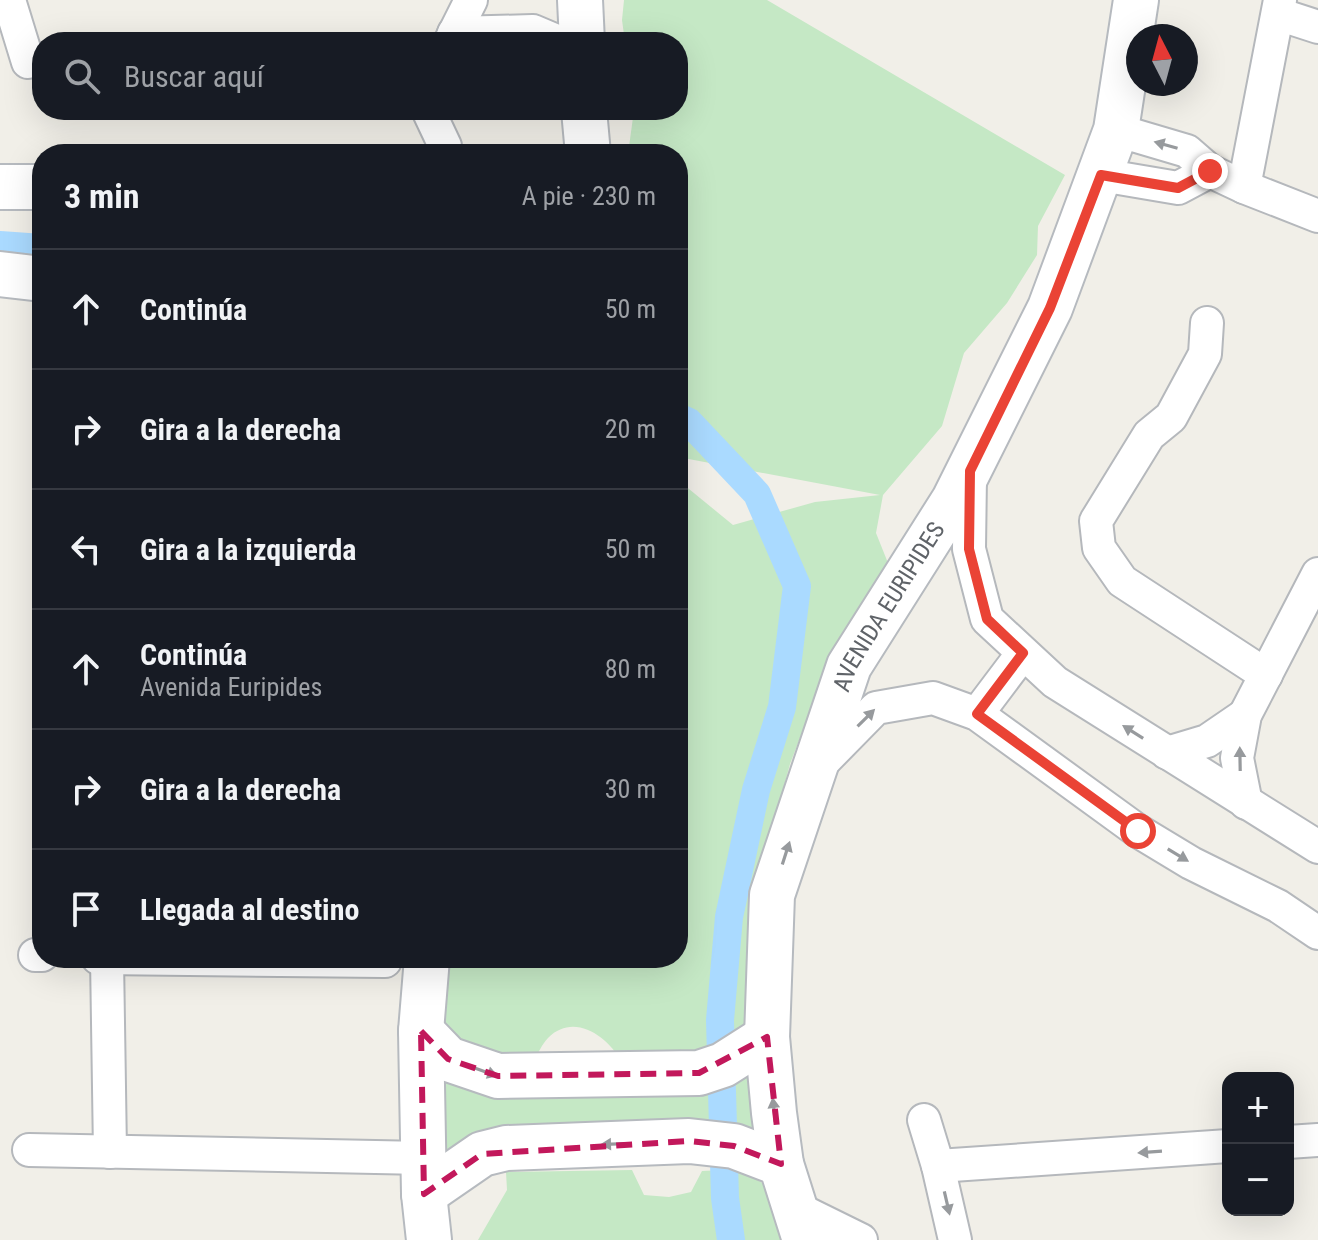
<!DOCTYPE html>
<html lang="es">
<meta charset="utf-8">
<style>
body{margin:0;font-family:"Roboto Condensed",sans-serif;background:#242831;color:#f1f3f6}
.controls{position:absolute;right:24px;bottom:24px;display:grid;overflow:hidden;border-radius:16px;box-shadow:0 8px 32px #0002}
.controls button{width:72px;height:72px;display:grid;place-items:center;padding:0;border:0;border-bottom:2px solid #363941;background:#171b24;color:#f1f3f6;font:40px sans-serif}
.compass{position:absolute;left:1126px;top:24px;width:72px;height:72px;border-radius:50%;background:#171b24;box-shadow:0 8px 32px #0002;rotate:354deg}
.stop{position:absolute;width:24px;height:24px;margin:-18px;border:6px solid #ea4335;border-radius:50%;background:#fff}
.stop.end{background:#ea4335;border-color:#fff;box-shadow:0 2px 8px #0008}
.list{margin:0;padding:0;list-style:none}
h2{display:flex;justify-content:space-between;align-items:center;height:104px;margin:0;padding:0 32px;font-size:34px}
h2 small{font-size:26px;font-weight:400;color:#9ea1a6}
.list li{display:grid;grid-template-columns:52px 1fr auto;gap:24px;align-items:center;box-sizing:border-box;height:120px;padding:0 32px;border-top:2px solid #363941}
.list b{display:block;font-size:30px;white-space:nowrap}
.list p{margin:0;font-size:26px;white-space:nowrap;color:#9ea1a6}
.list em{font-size:26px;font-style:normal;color:#9ea1a6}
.icon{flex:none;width:44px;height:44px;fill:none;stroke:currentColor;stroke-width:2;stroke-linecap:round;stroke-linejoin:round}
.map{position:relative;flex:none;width:1318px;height:1240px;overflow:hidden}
.search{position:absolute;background:#171b24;box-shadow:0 8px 32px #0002;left:32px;top:32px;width:656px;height:88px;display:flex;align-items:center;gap:20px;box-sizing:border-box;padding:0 28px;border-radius:32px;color:#9ea1a6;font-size:30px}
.panel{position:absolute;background:#171b24;box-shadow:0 8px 32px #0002;left:32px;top:144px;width:656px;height:824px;border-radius:32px}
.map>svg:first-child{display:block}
</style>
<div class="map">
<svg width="1318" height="1240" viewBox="0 0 1318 1240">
<rect width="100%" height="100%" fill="#f1efe8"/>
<!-- green -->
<g fill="#c5e8c5">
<path d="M 624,0 L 767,0 L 1065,175 L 1038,226 L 1037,255 L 1007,303 L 964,353 L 942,426 L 883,495 L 876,533 L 890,568 L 832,654 L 790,764 L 767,849 L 753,1028 L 711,1060 L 622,1062 C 607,1036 574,1012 548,1038 C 542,1044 538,1054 533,1061 L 466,1050 L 443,1022 L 438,958 L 678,958 L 678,480 L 733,525 L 815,502 L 880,495 L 678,457 L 678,154 L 628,154 L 634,110 L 678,110 L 678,42 L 625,42 L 622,20 Z"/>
<polygon points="754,1065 752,1114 761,1148 437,1172 434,1067"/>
<polygon points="743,1169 777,1194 791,1240 478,1240 507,1190 506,1172 632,1170 644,1195 669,1197 691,1192 702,1171"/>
</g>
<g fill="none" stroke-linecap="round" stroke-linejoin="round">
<!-- canal -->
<g stroke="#aadaff" stroke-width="28">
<polyline points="0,245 42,248"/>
<polyline points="678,417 689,422 757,494 797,586 782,707 756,790 729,917 720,1020 725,1198 731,1240"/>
</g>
<defs>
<g id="street">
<polyline points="9,0 28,62"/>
<polyline points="1278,14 1318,27"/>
<polyline points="454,33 533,31 559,42"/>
<polyline points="450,42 471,0"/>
<polyline points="428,110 445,146"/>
<polyline points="1116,130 1187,151 1210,171 1244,187 1318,216"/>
<polyline points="1101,175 1178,188 1210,171"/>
<polyline points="1244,187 1280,0"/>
<polyline points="1207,323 1205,354 1171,417 1149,435 1096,521 1099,548 1122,581 1266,675"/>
<polyline points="970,476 969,549 987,619 1055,682 1318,847"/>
<polyline points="977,714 1023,653"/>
<polyline points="1167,753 1207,741 1245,715"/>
<polyline points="819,766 876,708 933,698 977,714 1138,831 1191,863 1278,906 1318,933"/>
<polyline points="1246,803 1237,758 1245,715 1318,574"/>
<polyline points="35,955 42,955"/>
<polyline points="98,958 385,961"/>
<polyline points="107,958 110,1152"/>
<polyline points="924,1120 938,1166 955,1240"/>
<polyline points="1288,1142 1318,1140"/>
<polyline points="29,1150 424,1158"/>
<polyline points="938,1166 1228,1146"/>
<polyline points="792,1206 861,1240"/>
</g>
<g id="secondary">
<polyline points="580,0 582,42"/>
<polyline points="584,110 588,154"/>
<polyline points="0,187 42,187"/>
<polyline points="0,274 42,279"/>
<polyline points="427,958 421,1031 424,1194 429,1240"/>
<polyline points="421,1031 448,1059 498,1076 699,1073 723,1065 767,1037"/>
<polyline points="424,1194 482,1154 506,1148 689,1141 734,1146 781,1164"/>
<path id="s1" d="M 805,1240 L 781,1164 L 774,1113 L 767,1037 L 772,895 L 849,666 L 954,500 L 1050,308 L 1116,130 L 1136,0"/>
</g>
</defs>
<!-- street casing -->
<use href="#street" stroke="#b5b8bc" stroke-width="36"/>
<!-- secondary casing -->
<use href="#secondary" stroke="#b6babf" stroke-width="48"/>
<!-- street -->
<use href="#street" stroke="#fff" stroke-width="32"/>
<!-- secondary -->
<use href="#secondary" stroke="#fff" stroke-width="44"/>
</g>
<!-- one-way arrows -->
<defs><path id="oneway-solid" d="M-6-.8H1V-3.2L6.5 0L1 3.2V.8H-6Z" transform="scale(2)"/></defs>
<g fill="#979a9d">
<use href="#oneway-solid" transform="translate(1166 145) rotate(-164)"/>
<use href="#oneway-solid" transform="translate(866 718) rotate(-45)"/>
<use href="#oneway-solid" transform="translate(1133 732) rotate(-148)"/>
<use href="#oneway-solid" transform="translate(1240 759) rotate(-91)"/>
<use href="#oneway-solid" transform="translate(786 853) rotate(-72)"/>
<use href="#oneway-solid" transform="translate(1178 855) rotate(31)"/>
<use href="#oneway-solid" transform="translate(486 1072) rotate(19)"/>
<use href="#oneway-solid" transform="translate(774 1110) rotate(-96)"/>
<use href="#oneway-solid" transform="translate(613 1144) rotate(178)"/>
<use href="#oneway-solid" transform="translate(1150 1152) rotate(176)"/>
<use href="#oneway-solid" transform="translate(947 1203) rotate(77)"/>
</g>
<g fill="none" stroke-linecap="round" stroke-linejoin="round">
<!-- route -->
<polyline stroke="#ea4335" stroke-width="10" points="1138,831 977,714 1023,653 987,619 969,549 970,471 1050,308 1101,175 1178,188 1210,171"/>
</g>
<!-- marked area -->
<path fill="none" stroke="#c2185b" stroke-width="6" stroke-dasharray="16 10" stroke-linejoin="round" d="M 421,1031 L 448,1059 L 498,1076 L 699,1073 L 767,1037 L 781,1164 L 734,1146 L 689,1141 L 482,1154 L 424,1194 Z"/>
<g text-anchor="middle" stroke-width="7" stroke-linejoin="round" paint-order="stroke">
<!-- street labels -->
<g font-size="24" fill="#5f6368" stroke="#fff">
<text dy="8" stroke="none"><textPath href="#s1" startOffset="662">AVENIDA EURIPIDES</textPath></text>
</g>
</g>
</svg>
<div class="controls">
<button>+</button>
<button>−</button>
</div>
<svg class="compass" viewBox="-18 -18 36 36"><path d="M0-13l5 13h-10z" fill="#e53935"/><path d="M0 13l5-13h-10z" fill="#9ea1a6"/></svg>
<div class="stop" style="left:1138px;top:831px"></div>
<div class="stop end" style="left:1210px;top:171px"></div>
<div class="search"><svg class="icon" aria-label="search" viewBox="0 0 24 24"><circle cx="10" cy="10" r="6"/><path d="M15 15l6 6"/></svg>Buscar aquí</div>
<section class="panel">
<h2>3 min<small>A pie · 230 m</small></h2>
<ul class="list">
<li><svg class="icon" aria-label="ahead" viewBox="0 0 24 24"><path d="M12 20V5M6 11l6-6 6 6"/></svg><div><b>Continúa</b></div><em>50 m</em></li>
<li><svg class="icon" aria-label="right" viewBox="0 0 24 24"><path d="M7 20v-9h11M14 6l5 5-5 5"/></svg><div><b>Gira a la derecha</b></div><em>20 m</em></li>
<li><svg class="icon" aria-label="left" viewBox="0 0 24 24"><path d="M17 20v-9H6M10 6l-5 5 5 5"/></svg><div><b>Gira a la izquierda</b></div><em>50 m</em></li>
<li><svg class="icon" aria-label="ahead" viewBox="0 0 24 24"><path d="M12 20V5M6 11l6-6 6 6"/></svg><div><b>Continúa</b><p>Avenida Euripides</p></div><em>80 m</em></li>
<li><svg class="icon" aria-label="right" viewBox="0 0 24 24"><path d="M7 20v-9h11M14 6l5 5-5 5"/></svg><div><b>Gira a la derecha</b></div><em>30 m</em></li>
<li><svg class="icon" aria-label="arrive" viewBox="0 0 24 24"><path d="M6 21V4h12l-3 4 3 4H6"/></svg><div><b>Llegada al destino</b></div></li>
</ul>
</section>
</div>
